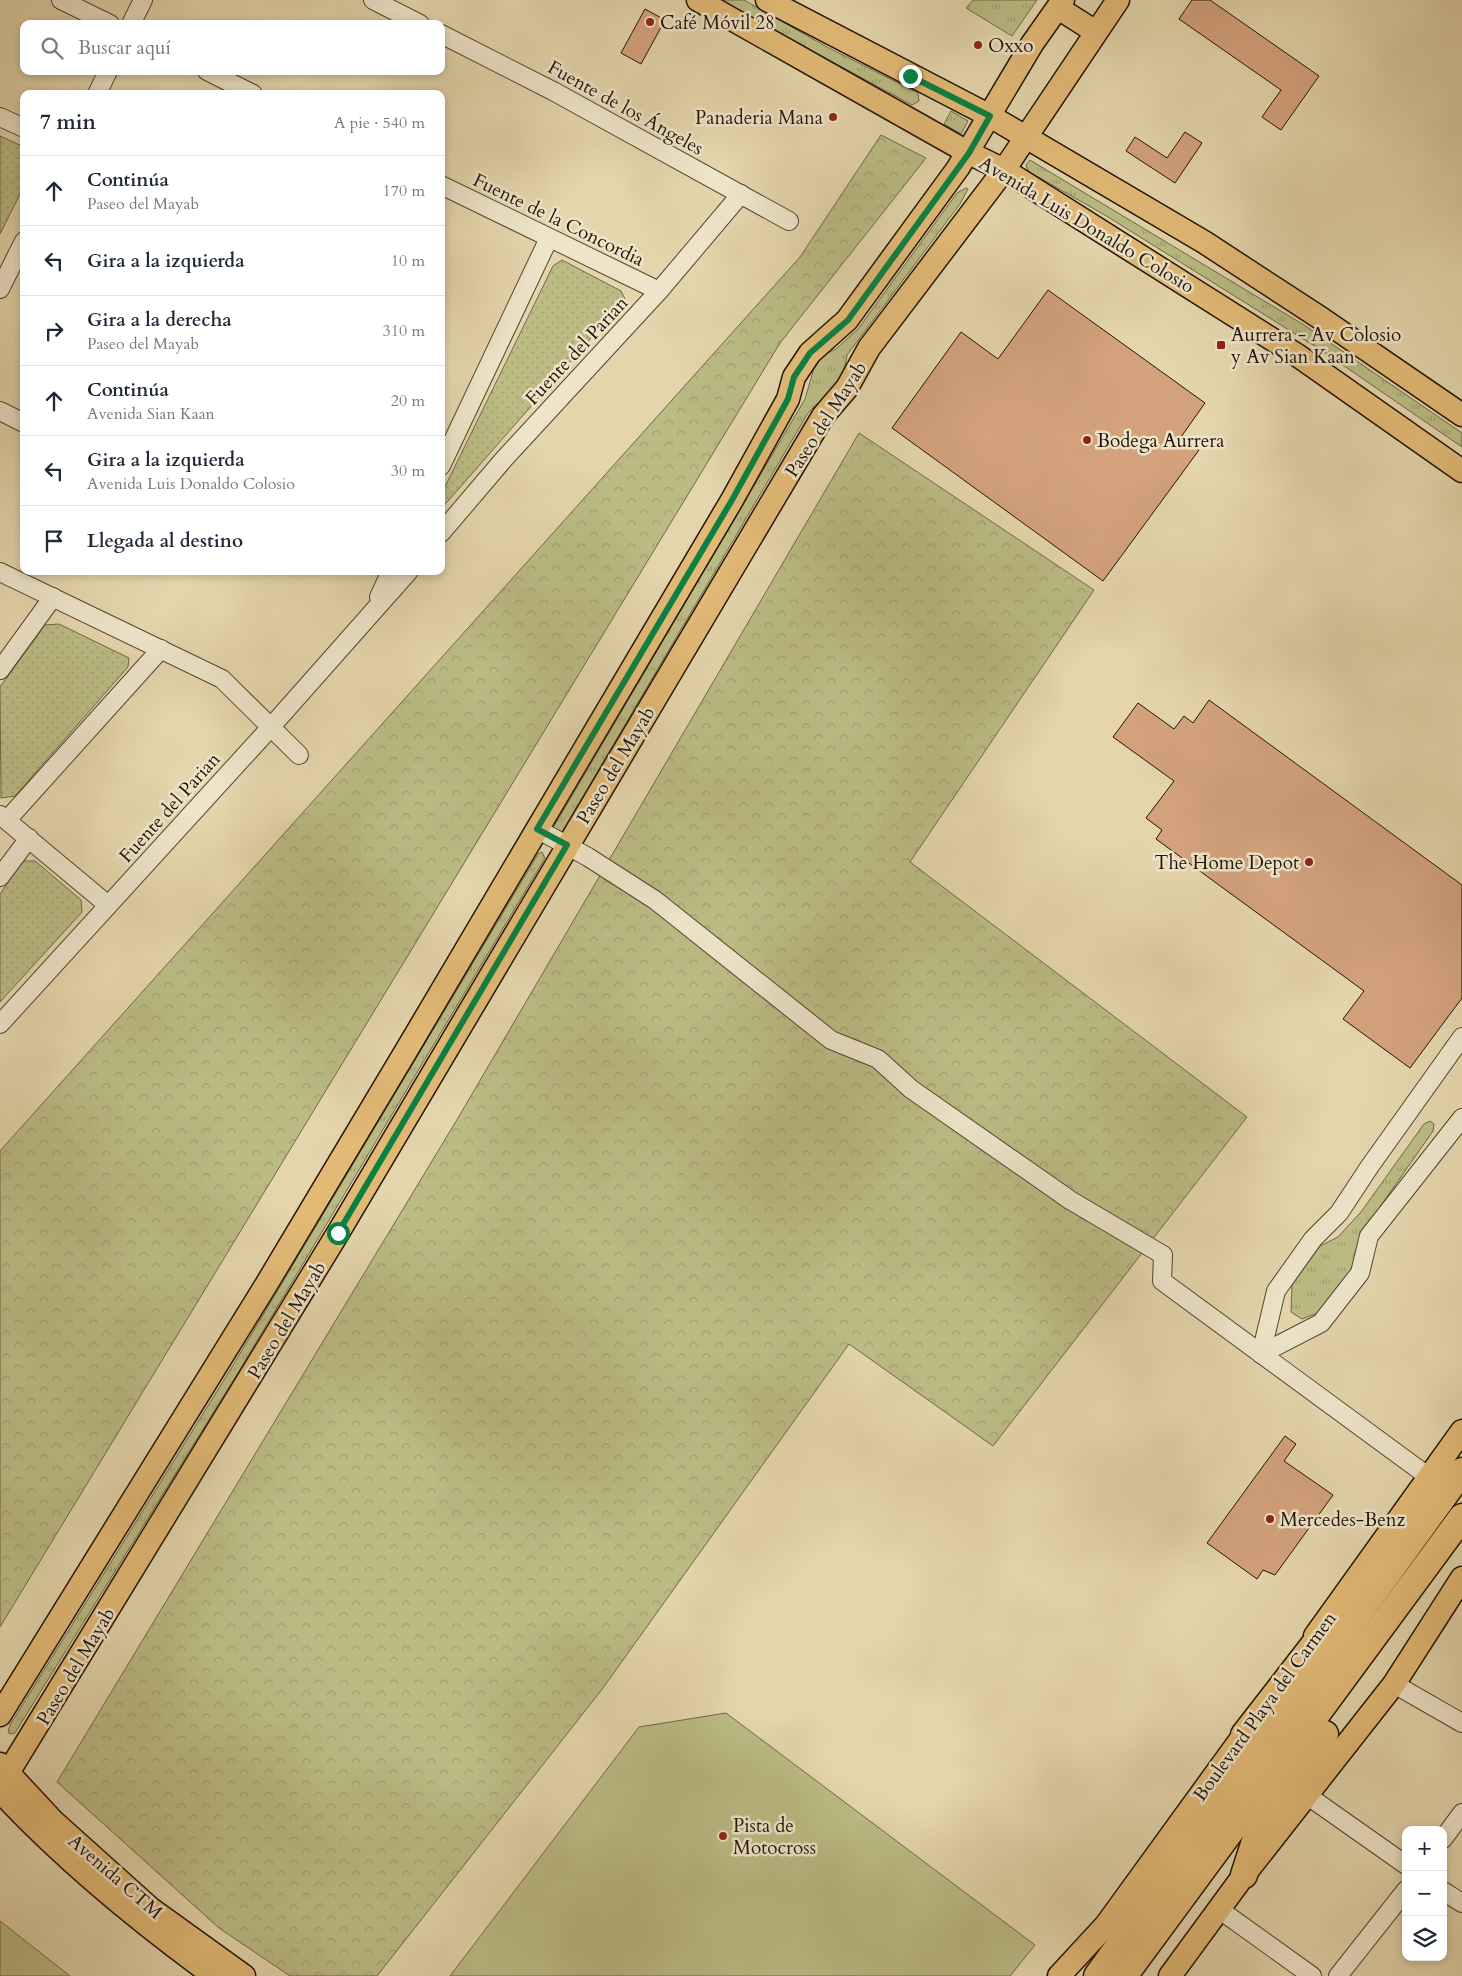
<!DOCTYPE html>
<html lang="es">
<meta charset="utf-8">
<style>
body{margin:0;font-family:Cardo,serif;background:#f2f2f3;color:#1f2937}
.controls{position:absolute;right:15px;bottom:15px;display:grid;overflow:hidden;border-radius:10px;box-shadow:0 2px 8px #0003}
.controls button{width:45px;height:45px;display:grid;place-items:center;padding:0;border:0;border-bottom:1px solid #e0e1e3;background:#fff;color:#1f2937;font:25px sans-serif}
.stop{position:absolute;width:15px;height:15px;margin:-11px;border:4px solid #0b8043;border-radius:50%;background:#fff}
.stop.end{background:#0b8043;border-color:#fff;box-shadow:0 1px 5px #0008}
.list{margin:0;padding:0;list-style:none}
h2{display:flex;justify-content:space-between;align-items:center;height:65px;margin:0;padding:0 20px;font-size:21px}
h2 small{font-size:16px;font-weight:400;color:#747a83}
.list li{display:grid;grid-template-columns:32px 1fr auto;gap:15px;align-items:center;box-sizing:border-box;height:70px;padding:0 20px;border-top:1px solid #e0e1e3}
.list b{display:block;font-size:19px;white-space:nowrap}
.list p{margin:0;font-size:16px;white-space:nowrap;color:#747a83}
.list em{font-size:16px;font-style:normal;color:#747a83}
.icon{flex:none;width:28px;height:28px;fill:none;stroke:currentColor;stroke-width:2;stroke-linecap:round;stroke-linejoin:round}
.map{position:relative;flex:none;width:1462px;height:1976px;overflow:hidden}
.search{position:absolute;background:#fff;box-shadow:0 2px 8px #0003;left:20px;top:20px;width:425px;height:55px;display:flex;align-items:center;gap:12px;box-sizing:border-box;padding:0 18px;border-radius:10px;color:#747a83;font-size:19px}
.panel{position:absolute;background:#fff;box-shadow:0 2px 8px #0003;left:20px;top:90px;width:425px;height:485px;border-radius:10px}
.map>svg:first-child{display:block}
</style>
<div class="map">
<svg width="1462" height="1976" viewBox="0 0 1462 1976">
<defs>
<pattern id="grass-tufts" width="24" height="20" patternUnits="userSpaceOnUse" patternTransform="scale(1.25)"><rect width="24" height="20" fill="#bbbb84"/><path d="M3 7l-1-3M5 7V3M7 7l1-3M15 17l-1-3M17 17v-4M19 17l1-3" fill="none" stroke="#a0a070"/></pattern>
<pattern id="forest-crowns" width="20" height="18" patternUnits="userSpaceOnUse" patternTransform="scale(1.25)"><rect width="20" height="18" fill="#bbbb84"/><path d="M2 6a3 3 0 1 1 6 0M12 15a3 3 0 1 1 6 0" fill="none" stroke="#a0a070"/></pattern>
<pattern id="park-dots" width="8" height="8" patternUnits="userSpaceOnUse" patternTransform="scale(1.25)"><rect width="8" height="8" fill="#bbbb84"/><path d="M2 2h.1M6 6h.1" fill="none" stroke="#a0a070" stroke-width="1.8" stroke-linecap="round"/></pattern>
</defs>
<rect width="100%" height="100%" fill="#e4d5ac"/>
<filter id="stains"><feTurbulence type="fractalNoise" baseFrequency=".004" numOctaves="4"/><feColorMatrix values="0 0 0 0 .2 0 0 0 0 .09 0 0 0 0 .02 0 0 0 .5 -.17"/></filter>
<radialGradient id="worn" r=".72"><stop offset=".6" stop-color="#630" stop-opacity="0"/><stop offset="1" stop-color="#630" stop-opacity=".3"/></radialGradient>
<!-- grass -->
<g fill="url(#grass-tufts)" stroke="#6f6845">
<polygon points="718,0 744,0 827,47 918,93 919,101 912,105"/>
<polygon points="973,0 1037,0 1012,36 966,8"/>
<polygon points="951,111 968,121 961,134 944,124"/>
<polygon points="1030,160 1304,325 1462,433 1462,447 1321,350 1108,217 1028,171 1026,165"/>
<path d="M 966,188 L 968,189 L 960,204 L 847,355 C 843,385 827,393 808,413 L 562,832 L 554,832 L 553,828 L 805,399 L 814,368 L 824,355 L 836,349 L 858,329 L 957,193 Z"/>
<polygon points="542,852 545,858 239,1371 15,1733 10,1734 8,1732 10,1725 232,1367 538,854"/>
<polygon points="1430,1121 1434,1124 1433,1131 1368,1224 1355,1252 1354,1270 1325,1310 1302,1319 1291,1312 1292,1285 1320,1246 1338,1237 1361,1212 1424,1124"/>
</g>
<!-- forest -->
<g fill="url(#forest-crowns)" stroke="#6f6845">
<polygon points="881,135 926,158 780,343 0,1627 0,1151 800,257"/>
<polygon points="859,433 1094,590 910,862 1247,1117 993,1446 849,1344 603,1688 377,1976 290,1976 219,1928 57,1782 458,1118"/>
</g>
<!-- park -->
<g fill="url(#park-dots)" stroke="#6f6845">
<polygon points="0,136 24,147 24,186 0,234"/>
<polygon points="562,260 621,291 625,299 441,509 441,495 553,266"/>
<polygon points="59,624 129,658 128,667 15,796 1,798 0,687 45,625"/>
<polygon points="23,861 35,861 81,900 82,912 0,1002 0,894"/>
</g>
<!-- pitch -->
<g fill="#bbbb84" stroke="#6f6845">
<polygon points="726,1713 1035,1945 1010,1976 450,1976 639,1727"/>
<polygon points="0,1921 70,1976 0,1976"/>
</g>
<!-- building -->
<g fill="#d3a27d" stroke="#231406">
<polygon points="1192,0 1210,0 1319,76 1281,130 1262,117 1281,90 1179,19"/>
<polygon points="645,9 665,20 641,64 621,53"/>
<polygon points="1185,132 1202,143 1175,183 1126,151 1135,137 1167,158"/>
<polygon points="1048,290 1205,403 1181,437 1199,450 1103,581 892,428 961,332 998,359"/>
<polygon points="1209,700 1462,885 1462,998 1410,1068 1343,1019 1364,991 1156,839 1162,830 1146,818 1174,781 1113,737 1138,703 1174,729 1184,716 1193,723"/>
<polygon points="1285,1436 1296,1444 1284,1461 1333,1495 1275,1575 1263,1570 1257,1579 1207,1543"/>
</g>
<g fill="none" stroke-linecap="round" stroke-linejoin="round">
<defs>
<g id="minor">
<polyline points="61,0 110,24"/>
<polyline points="373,0 420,24"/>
<polyline points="131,24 143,0"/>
<polyline points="441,34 553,91 789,221"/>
<polyline points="207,71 253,94"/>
<polyline points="97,94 108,71"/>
<polyline points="0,117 24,128"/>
<polyline points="441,185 659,291"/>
<polyline points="0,289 24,241"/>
<polyline points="0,411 24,423"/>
<polyline points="441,466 549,238"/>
<polyline points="441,533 504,459 659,291 741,194"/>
<polyline points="0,572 222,679 299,755"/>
<polyline points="379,597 391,571"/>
<polyline points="0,670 53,597"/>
<polyline points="0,815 108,905"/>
<polyline points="7,820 161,649"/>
<polyline points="537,829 588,857 655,900 831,1040 878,1059 911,1089 1070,1200 1163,1255 1162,1281 1429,1477"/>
<polyline points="0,877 29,838"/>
<polyline points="0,1024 270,728 409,571"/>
<polyline points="1261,1354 1276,1291 1313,1239 1339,1213 1370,1166 1462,1037"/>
<polyline points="1261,1354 1321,1323 1360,1273 1369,1236 1462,1118"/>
<polyline points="1394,1684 1462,1723"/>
<polyline points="1308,1796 1406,1865"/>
<polyline points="1443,1839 1462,1813"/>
<polyline points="1443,1891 1462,1903"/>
<polyline points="1220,1910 1312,1976"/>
<polyline points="1338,1976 1406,1890"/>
</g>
<g id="major">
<polyline points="698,0 969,153 1004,170 1297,355 1462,471"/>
<polyline points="767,0 990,116 1204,242 1322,319 1462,415"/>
<polyline points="1058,8 1096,32"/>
<polyline points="1315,1636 1462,1431"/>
<polyline points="0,1715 266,1285 406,1051 732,500 788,399 794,377 810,353 847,320 958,168 1032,44 1063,0"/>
<polyline points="0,1764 53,1821 151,1909 244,1976"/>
<polyline points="0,1786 338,1233 823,416 847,388 869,348 1004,170 1118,0"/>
<path d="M 0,1791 C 65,1861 137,1920 214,1976"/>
<polyline points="1059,1976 1106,1925 1254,1721"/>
<polyline points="1170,1976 1244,1875 1394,1684 1462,1578"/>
</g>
<g id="highway">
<polyline points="1244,1735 1330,1624"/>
<polyline points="1244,1875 1256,1838 1325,1734"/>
<polyline points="1097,1976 1462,1471"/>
<polyline points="1124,1976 1462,1517"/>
</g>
</defs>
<!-- minor casing -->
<use href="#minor" stroke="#534430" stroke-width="20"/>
<!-- major casing -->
<use href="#major" stroke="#231406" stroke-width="25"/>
<!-- highway casing -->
<use href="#highway" stroke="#231406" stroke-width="29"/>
<!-- minor -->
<use href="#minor" stroke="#ede4c9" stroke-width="18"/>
<!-- major -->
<use href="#major" stroke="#e2ba76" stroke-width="22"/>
<!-- highway -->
<use href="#highway" stroke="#e2ba76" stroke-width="26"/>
</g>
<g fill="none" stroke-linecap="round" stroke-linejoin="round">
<!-- route -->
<polyline stroke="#0b8043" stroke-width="6" points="338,1233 567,845 537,829 732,500 788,399 794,377 810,353 848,320 969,153 990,116 910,76"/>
</g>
<!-- markers -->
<g fill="#8f2418" stroke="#ede4c9" stroke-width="2">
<circle cx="650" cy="22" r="5"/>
<circle cx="978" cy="45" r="5"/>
<circle cx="833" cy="117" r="5"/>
<rect x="1216" y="340" width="10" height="10" rx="2.5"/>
<circle cx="1087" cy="440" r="5"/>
<circle cx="1309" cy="862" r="5"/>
<circle cx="1270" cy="1519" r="5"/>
<circle cx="723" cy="1836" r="5"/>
</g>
<g text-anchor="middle" stroke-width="5" stroke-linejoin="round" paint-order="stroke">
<!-- poi labels -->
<g font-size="19" fill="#231406" stroke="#ede4c9" text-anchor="start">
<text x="660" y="29">Café Móvil 28</text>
<text x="988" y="52">Oxxo</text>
<text x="823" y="124" text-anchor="end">Panaderia Mana</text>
<text x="1231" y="341">Aurrera - Av Colosio<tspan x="1231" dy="22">y Av Sian Kaan</tspan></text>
<text x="1097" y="447">Bodega Aurrera</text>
<text x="1299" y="869" text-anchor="end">The Home Depot</text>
<text x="1280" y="1526">Mercedes-Benz</text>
<text x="733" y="1832">Pista de<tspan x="733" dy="22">Motocross</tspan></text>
</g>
<!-- street labels -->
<g font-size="19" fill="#231406" stroke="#ede4c9">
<text transform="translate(626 107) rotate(29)" y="7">Fuente de los Ángeles</text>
<text transform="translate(559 219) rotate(26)" y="7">Fuente de la Concordia</text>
<text transform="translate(1087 224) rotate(31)" y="7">Avenida Luis Donaldo Colosio</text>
<text transform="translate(576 350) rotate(-47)" y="7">Fuente del Parian</text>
<text transform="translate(825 419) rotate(-57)" y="7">Paseo del Mayab</text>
<text transform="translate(615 765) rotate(-59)" y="7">Paseo del Mayab</text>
<text transform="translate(169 807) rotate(-48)" y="7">Fuente del Parian</text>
<text transform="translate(286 1320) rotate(-59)" y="7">Paseo del Mayab</text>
<text transform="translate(75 1666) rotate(-59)" y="7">Paseo del Mayab</text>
<text transform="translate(1264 1706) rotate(-54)" y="7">Boulevard Playa del Carmen</text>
<text transform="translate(116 1876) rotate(41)" y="7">Avenida CTM</text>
</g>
</g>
<rect width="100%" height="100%" filter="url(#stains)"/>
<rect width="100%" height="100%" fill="url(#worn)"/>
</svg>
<div class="controls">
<button>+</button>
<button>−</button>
<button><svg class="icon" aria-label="layers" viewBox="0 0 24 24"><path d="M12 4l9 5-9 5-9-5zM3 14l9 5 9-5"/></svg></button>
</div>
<div class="stop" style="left:338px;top:1233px"></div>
<div class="stop end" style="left:910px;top:76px"></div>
<div class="search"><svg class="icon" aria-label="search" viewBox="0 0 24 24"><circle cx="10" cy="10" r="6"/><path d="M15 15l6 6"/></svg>Buscar aquí</div>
<section class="panel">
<h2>7 min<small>A pie · 540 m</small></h2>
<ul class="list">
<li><svg class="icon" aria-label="ahead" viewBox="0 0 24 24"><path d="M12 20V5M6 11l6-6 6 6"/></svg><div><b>Continúa</b><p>Paseo del Mayab</p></div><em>170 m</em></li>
<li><svg class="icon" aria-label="left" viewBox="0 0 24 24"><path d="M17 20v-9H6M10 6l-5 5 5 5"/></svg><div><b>Gira a la izquierda</b></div><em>10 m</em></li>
<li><svg class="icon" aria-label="right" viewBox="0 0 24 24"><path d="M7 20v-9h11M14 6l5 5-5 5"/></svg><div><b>Gira a la derecha</b><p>Paseo del Mayab</p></div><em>310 m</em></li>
<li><svg class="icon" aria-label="ahead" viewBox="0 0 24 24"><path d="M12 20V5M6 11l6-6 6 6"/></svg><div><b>Continúa</b><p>Avenida Sian Kaan</p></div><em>20 m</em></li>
<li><svg class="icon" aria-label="left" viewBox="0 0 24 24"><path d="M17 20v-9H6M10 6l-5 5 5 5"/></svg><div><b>Gira a la izquierda</b><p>Avenida Luis Donaldo Colosio</p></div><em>30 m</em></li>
<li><svg class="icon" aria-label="arrive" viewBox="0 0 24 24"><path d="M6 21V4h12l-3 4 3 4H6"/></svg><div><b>Llegada al destino</b></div></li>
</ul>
</section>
</div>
